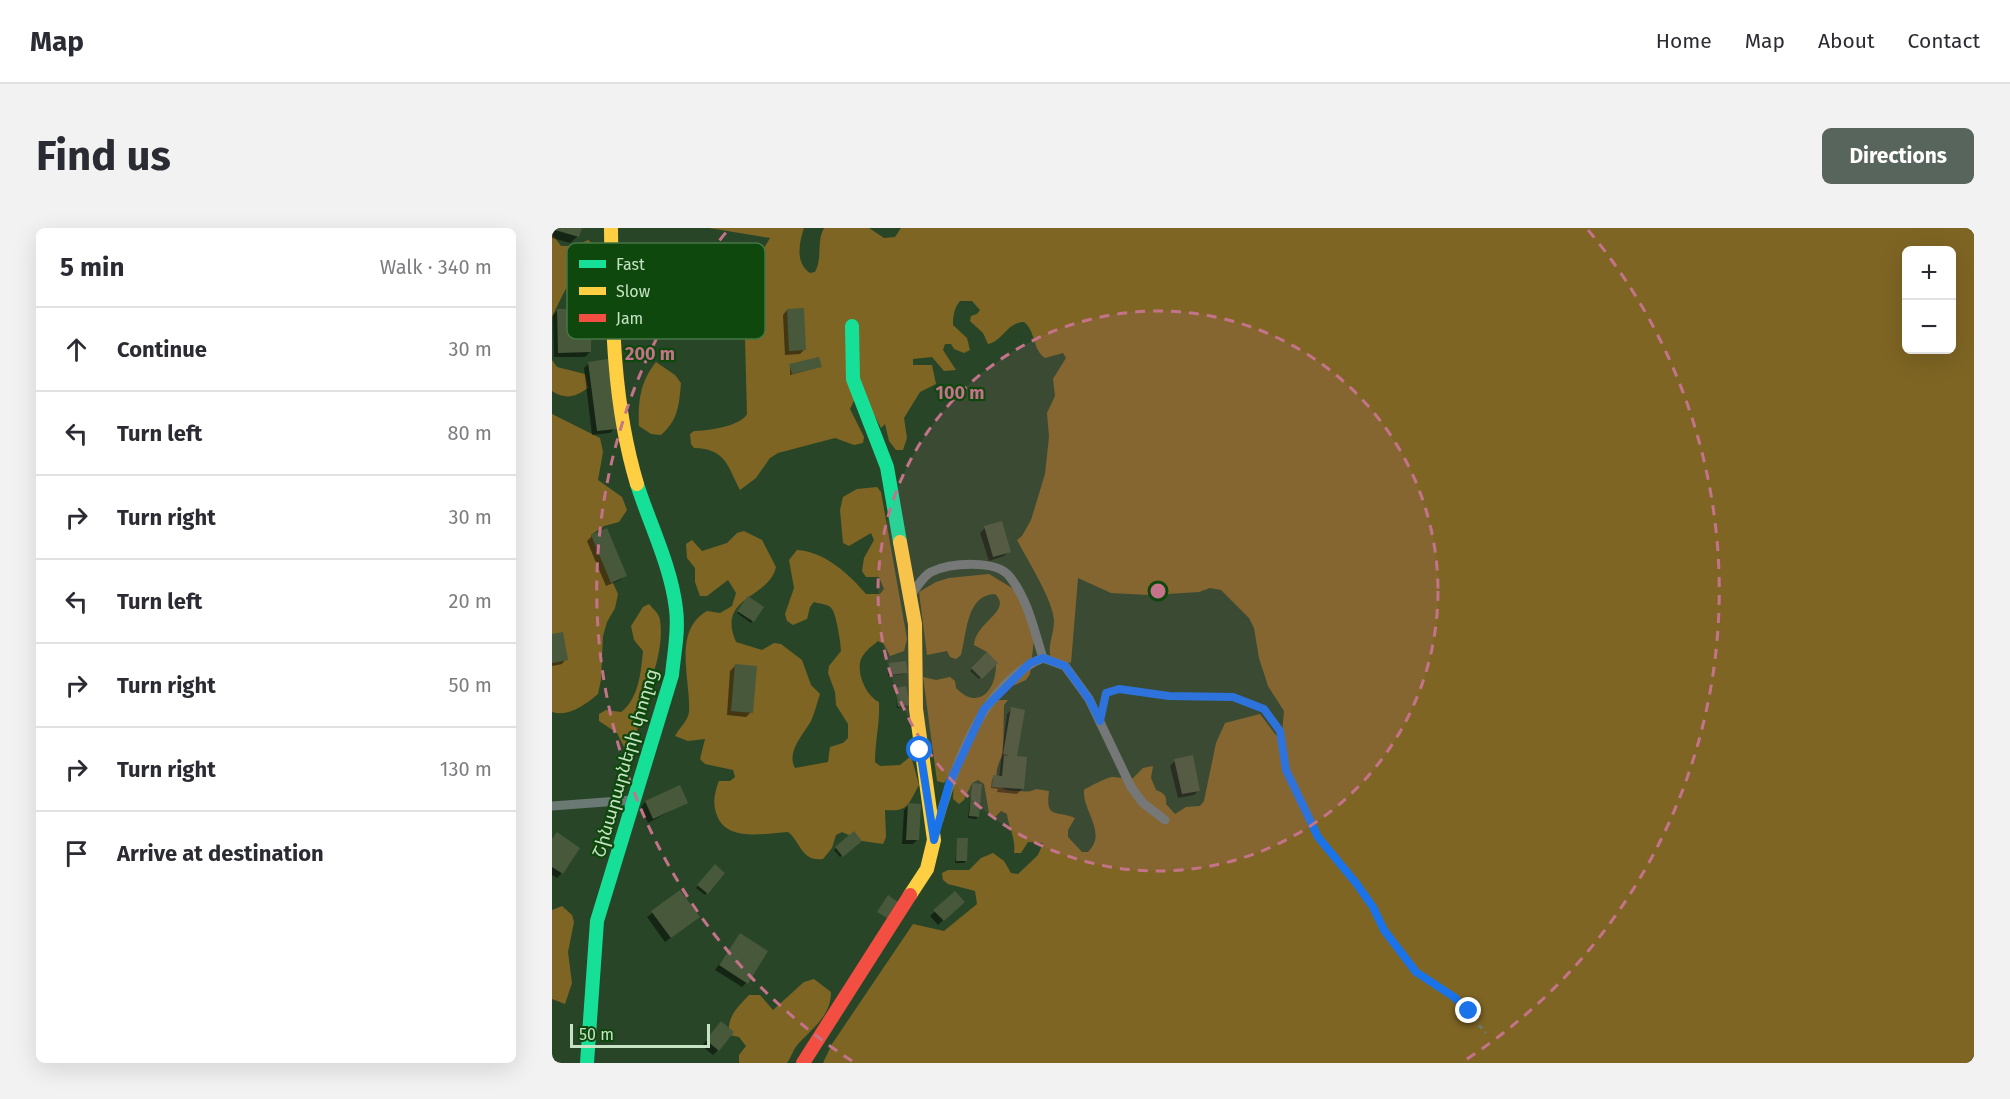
<!DOCTYPE html>
<meta charset="utf-8">
<style>
body{margin:0;font-family:"Fira Sans","Noto Sans Armenian",sans-serif;background:#f2f2f3;color:#2b2b33}
.controls{position:absolute;right:18px;top:18px;display:grid;overflow:hidden;border-radius:9px;box-shadow:0 6px 24px #0002}
.controls button{width:54px;height:54px;display:grid;place-items:center;padding:0;border:0;border-bottom:2px solid #e1e1e2;background:#fff;color:#2b2b33;font:30px sans-serif}
.scale{position:absolute;left:18px;bottom:15px;width:140px;box-sizing:border-box;padding-left:6px;border:3px solid #c6e3c4;border-top:0;font-size:16px;line-height:21px;white-space:nowrap;color:#c6e3c4;-webkit-text-stroke:4px #0e480d;paint-order:stroke}
.stop{position:absolute;width:18px;height:18px;margin:-14px;border:4px solid #1a73e8;border-radius:50%;background:#fff}
.stop.end{background:#1a73e8;border-color:#fff;box-shadow:0 2px 6px #0008}
.list{margin:0;padding:0;list-style:none}
h2{display:flex;justify-content:space-between;align-items:center;height:78px;margin:0;padding:0 24px;font-size:26px}
h2 small{font-size:20px;font-weight:400;color:#7c7c81}
.list li{display:grid;grid-template-columns:39px 1fr auto;gap:18px;align-items:center;box-sizing:border-box;height:84px;padding:0 24px;border-top:2px solid #e1e1e2}
.list b{display:block;font-size:22px;white-space:nowrap}
.list em{font-size:20px;font-style:normal;color:#7c7c81}
.icon{flex:none;width:33px;height:33px;fill:none;stroke:currentColor;stroke-width:2;stroke-linecap:round;stroke-linejoin:round}
.map{position:relative;flex:none;width:1422px;height:835px;overflow:hidden;border-radius:9px}
header{display:flex;align-items:center;gap:36px;box-sizing:border-box;height:84px;padding:0 30px;background:#fff;border-bottom:2px solid #e1e1e2}
header strong{font-size:28px}
nav{display:flex;gap:33px;margin-inline-start:auto;font-size:21px}
.intro{display:flex;align-items:center;justify-content:space-between;box-sizing:border-box;height:144px;padding:0 36px}
h1{margin:0;font-size:42px}
.button{padding:15px 27px;border-radius:9px;background:#58655c;color:#fff;font-size:21px;font-weight:700}
main{display:flex;gap:36px;padding:0 36px}
aside{flex:1;background:#fff;border-radius:9px;box-shadow:0 6px 24px #0002}
.map>svg:first-child{display:block}
</style>
<header>
<strong>Map</strong>
<nav><a>Home</a><a>Map</a><a>About</a><a>Contact</a></nav>
</header>
<div class="intro"><h1>Find us</h1><a class="button">Directions</a></div>
<main>
<aside>
<h2>5 min<small>Walk · 340 m</small></h2>
<ul class="list">
<li><svg class="icon" aria-label="ahead" viewBox="0 0 24 24"><path d="M12 20V5M6 11l6-6 6 6"/></svg><div><b>Continue</b></div><em>30 m</em></li>
<li><svg class="icon" aria-label="left" viewBox="0 0 24 24"><path d="M17 20v-9H6M10 6l-5 5 5 5"/></svg><div><b>Turn left</b></div><em>80 m</em></li>
<li><svg class="icon" aria-label="right" viewBox="0 0 24 24"><path d="M7 20v-9h11M14 6l5 5-5 5"/></svg><div><b>Turn right</b></div><em>30 m</em></li>
<li><svg class="icon" aria-label="left" viewBox="0 0 24 24"><path d="M17 20v-9H6M10 6l-5 5 5 5"/></svg><div><b>Turn left</b></div><em>20 m</em></li>
<li><svg class="icon" aria-label="right" viewBox="0 0 24 24"><path d="M7 20v-9h11M14 6l5 5-5 5"/></svg><div><b>Turn right</b></div><em>50 m</em></li>
<li><svg class="icon" aria-label="right" viewBox="0 0 24 24"><path d="M7 20v-9h11M14 6l5 5-5 5"/></svg><div><b>Turn right</b></div><em>130 m</em></li>
<li><svg class="icon" aria-label="arrive" viewBox="0 0 24 24"><path d="M6 21V4h12l-3 4 3 4H6"/></svg><div><b>Arrive at destination</b></div></li>
</ul>
</aside>
<div class="map">
<svg width="1422" height="835" viewBox="0 0 1422 835">
<rect width="100%" height="100%" fill="#284627"/>
<!-- green -->
<g fill="#7e6524" fill-rule="evenodd">
<path d="M 157,0 L 252,0 C 247,15 243,35 258,45 L 263,44 C 271,29 264,15 272,0 L 317,0 L 332,10 L 343,9 L 349,0 L 1422,0 L 1422,835 L 271,835 L 280,816 L 361,696 L 392,703 L 425,676 L 423,663 L 396,656 L 391,652 L 390,645 L 396,642 L 417,642 L 429,630 L 441,625 L 452,633 L 459,645 L 466,646 L 486,627 L 491,615 L 476,614 L 469,625 L 462,625 C 464,610 457,601 455,586 L 449,583 L 442,590 L 437,585 L 432,556 L 426,552 L 420,555 L 412,572 L 407,576 L 401,571 L 402,551 L 399,545 L 392,555 L 385,553 L 371,449 L 384,452 L 398,449 L 403,453 L 404,460 C 427,484 445,461 444,435 L 435,424 L 422,417 C 424,393 461,383 443,366 C 414,367 415,405 409,427 L 404,431 L 398,429 L 395,423 L 375,427 L 367,364 L 384,354 L 397,350 L 437,346 L 460,360 L 479,385 L 482,412 L 478,446 L 474,452 L 443,466 L 440,472 L 456,472 L 452,477 L 451,526 C 441,544 440,564 465,563 C 473,563 476,565 484,561 L 497,563 C 493,592 505,582 523,590 L 516,602 L 516,609 L 530,624 L 536,624 C 556,605 530,583 532,562 C 536,559 556,549 560,549 C 568,549 574,552 581,550 L 591,540 L 601,538 L 599,550 L 604,562 C 612,565 615,568 614,576 L 623,586 L 634,579 L 648,578 L 652,573 L 664,515 L 673,495 L 708,486 L 727,511 L 729,517 L 732,483 L 716,458 L 707,430 L 702,400 L 697,390 L 669,362 L 658,360 L 647,364 L 598,367 L 559,365 L 526,350 L 519,435 L 499,431 C 495,417 502,407 502,393 C 502,374 475,331 465,312 L 470,308 L 479,292 L 493,246 L 497,209 L 495,185 L 503,168 L 501,151 L 514,130 L 511,125 L 493,130 C 480,121 484,103 472,94 C 455,94 451,113 436,116 L 431,105 L 418,93 L 419,88 L 425,86 L 428,82 L 420,73 L 408,73 C 402,80 401,88 401,97 L 415,110 L 418,122 L 412,125 L 402,121 L 399,116 L 393,116 L 391,122 L 404,142 L 392,143 L 380,129 L 361,131 L 361,137 L 380,137 L 384,156 L 368,164 L 352,190 L 355,210 L 351,222 L 344,222 L 337,213 L 333,196 L 329,200 L 308,160 L 298,181 L 312,209 L 311,215 L 302,217 L 283,210 L 226,225 L 218,230 L 204,250 L 188,262 C 175,237 174,221 142,220 L 139,216 L 138,206 L 142,203 C 155,203 189,198 195,186 L 193,112 L 197,70 L 194,50 L 218,10 ZM 1354,22 L 1400,22 L 1400,122 L 1354,122 Z"/>
<path d="M 0,6 L 9,18 L 23,18 L 36,12 L 47,21 C 25,37 11,65 0,89 Z"/>
<path d="M 0,132 L 5,139 L 33,146 L 36,160 C 23,169 14,172 0,163 Z"/>
<path d="M 104,134 L 123,147 L 129,155 C 127,178 126,192 109,207 L 99,206 L 87,198 C 86,173 88,154 104,134 Z"/>
<path d="M 0,186 L 48,210 L 51,224 L 46,252 L 70,269 L 75,282 L 67,294 L 52,298 L 39,307 L 66,366 L 63,380 L 55,394 L 51,408 L 49,452 L 46,466 C 33,477 17,489 0,484 Z"/>
<path d="M 325,259 L 329,264 L 355,411 L 352,423 L 338,428 L 332,416 L 326,413 C 320,418 312,424 309,431 C 304,445 314,468 327,474 C 328,495 323,513 323,534 L 328,538 L 348,537 L 359,528 L 367,557 C 356,576 357,584 333,582 L 334,609 L 331,616 L 310,613 L 290,604 L 284,607 L 280,620 L 271,631 C 249,634 249,614 236,604 C 214,605 178,614 166,590 C 160,576 162,566 167,553 L 178,553 L 183,549 L 181,542 L 153,536 L 148,531 L 153,511 L 136,513 L 123,508 C 127,500 136,493 137,484 C 139,452 120,403 155,383 L 168,385 L 180,378 L 184,365 L 176,352 L 155,368 L 148,368 L 143,354 L 143,340 L 135,330 L 134,316 L 140,312 L 150,323 L 175,315 L 185,305 L 192,303 L 210,312 L 224,339 C 217,371 164,368 184,414 L 210,422 L 222,415 L 229,416 L 250,432 L 259,457 L 268,466 C 265,475 263,484 259,493 C 251,507 234,524 243,540 L 276,534 L 278,519 L 291,515 L 296,510 L 296,496 L 284,477 L 283,464 L 276,445 L 277,438 L 289,423 C 289,415 284,386 280,381 C 277,376 268,376 262,374 L 258,379 L 255,391 L 241,397 L 235,393 L 233,386 L 242,360 L 237,332 L 245,322 C 273,324 296,345 314,366 L 328,366 L 332,361 L 327,349 L 314,349 L 310,343 L 312,330 L 322,312 L 319,305 L 297,318 L 291,315 L 288,282 L 291,269 L 305,261 Z"/>
<path d="M 97,376 C 101,381 107,385 108,392 C 113,424 96,458 88,488 C 85,499 86,510 79,520 L 72,519 L 65,505 L 47,493 L 47,486 L 54,482 L 69,484 C 87,471 89,443 91,423 L 82,412 L 79,398 L 91,379 Z"/>
<polygon points="10,678 20,687 22,694 16,724 20,755 13,776 0,771 0,682"/>
<path d="M 262,751 L 279,764 C 279,787 262,799 247,815 C 241,821 240,828 235,835 L 187,835 L 187,827 L 194,818 L 187,809 L 177,807 C 175,788 185,780 197,767 L 208,767 L 221,782 L 252,754 Z"/>
</g>
<!-- shadow -->
<g fill="#0007">
<polygon points="0,0 28,0 26,8 18,15 0,10"/>
<polygon points="26,35 52,79 47,84 37,84 38,124 33,129 2,129 1,87 6,82 23,82 21,40"/>
<polygon points="235,82 253,121 248,126 233,127 231,87"/>
<polygon points="37,135 63,200 58,205 40,207 32,140"/>
<polygon points="238,137 268,139 238,147"/>
<polygon points="433,300 457,323 452,328 437,333 428,305"/>
<polygon points="40,308 73,348 68,352 54,358 35,313"/>
<polygon points="194,372 210,380 199,395 185,385"/>
<polygon points="0,407 14,431 10,436 0,438"/>
<polygon points="435,426 444,435 427,451 418,443"/>
<polygon points="353,435 352,446 336,448 337,437"/>
<polygon points="183,438 199,484 194,489 175,487 178,443"/>
<polygon points="344,461 354,479 345,480"/>
<polygon points="460,481 463,530 470,561 465,566 445,564 446,561 439,560 440,551 447,549 455,486"/>
<polygon points="623,533 647,562 642,567 626,570 618,538"/>
<polygon points="420,556 426,589 424,591 416,590"/>
<polygon points="93,574 135,574 96,595 89,579"/>
<polygon points="357,577 365,612 361,616 350,616 352,582"/>
<polygon points="302,605 308,613 288,629 282,622"/>
<polygon points="0,611 10,645 5,650 0,647"/>
<polygon points="406,611 414,633 412,635 403,635"/>
<polygon points="163,638 171,645 153,667 144,660"/>
<polygon points="128,664 141,693 113,714 95,689"/>
<polygon points="403,665 406,679 386,697 378,688"/>
<polygon points="188,707 194,755 190,759 163,742"/>
<polygon points="164,800 166,822 161,827 150,818"/>
</g>
<!-- building -->
<g fill="#47583b">
<polygon points="4,0 30,0 27,9 3,2"/>
<polygon points="52,32 54,79 39,80 39,124 6,125 5,81 27,81 25,33"/>
<polygon points="252,80 254,122 237,123 235,81"/>
<polygon points="267,129 270,139 240,146 237,136"/>
<polygon points="56,131 65,201 45,203 36,134"/>
<polygon points="450,293 459,324 441,329 432,298"/>
<polygon points="55,300 75,348 59,355 39,307"/>
<polygon points="196,368 212,379 202,394 185,383"/>
<polygon points="11,404 16,432 0,435 0,406"/>
<polygon points="435,424 446,435 430,451 419,440"/>
<polygon points="354,433 356,445 338,447 337,435"/>
<polygon points="183,436 205,438 201,485 179,483"/>
<polygon points="354,458 358,477 346,479 343,460"/>
<polygon points="459,479 473,482 465,528 475,529 472,561 440,559 441,547 450,548 452,527 458,528 451,526"/>
<polygon points="641,527 648,563 630,566 622,531"/>
<polygon points="420,555 430,556 427,589 417,588"/>
<polygon points="128,557 136,575 101,591 93,573"/>
<polygon points="356,575 369,576 367,612 354,612"/>
<polygon points="302,603 310,613 291,629 283,619"/>
<polygon points="5,604 28,620 11,646 0,639 0,611"/>
<polygon points="405,610 416,610 415,633 404,633"/>
<polygon points="163,636 173,645 156,666 145,657"/>
<polygon points="128,662 148,689 119,710 99,683"/>
<polygon points="403,663 413,674 392,693 381,682"/>
<polygon points="336,667 346,674 335,690 325,684"/>
<polygon points="188,705 216,723 196,756 167,737"/>
<polygon points="169,793 182,804 167,823 154,812"/>
</g>
<g fill="none" stroke-linecap="round" stroke-linejoin="round">
<!-- path -->
<polyline stroke="#697971" stroke-width="3" stroke-dasharray="4.5 4.5" stroke-linecap="butt" points="553,470 554,465 567,461 617,468 681,469 712,481 728,503 734,542 766,609 804,655 821,679 832,702 864,744 902,769 934,805"/>
<!-- lane -->
<g stroke="#6a7974" stroke-width="9">
<path d="M 361,364 C 366,358 372,347 379,344 C 398,335 445,331 458,349 C 476,372 482,402 491,430"/>
<polyline points="0,578 80,572"/>
<path d="M 387,592 C 403,536 432,454 491,430 L 513,438 L 537,471 L 579,559 L 591,575 L 613,592"/>
</g>
<!-- fast -->
<g stroke="#16e098" stroke-width="14">
<polyline points="300,98 301,151 335,239 348,314"/>
<path d="M 35,835 L 45,693 L 120,447 C 122,425 127,403 124,381 C 119,338 98,297 85,256"/>
</g>
<!-- slow -->
<g stroke="#ffcf43" stroke-width="14">
<path d="M 59,0 C 60,86 60,173 85,256"/>
<polyline points="348,314 363,396 364,481 382,612 375,641 358,667"/>
</g>
<!-- jam -->
<polyline stroke="#f24e42" stroke-width="14" points="251,835 358,667"/>
</g>
<g fill="none" stroke-linecap="round" stroke-linejoin="round">
<!-- route -->
<polyline stroke="#1a73e8" stroke-width="8" points="368,522 382,612 397,556 432,481 478,435 491,430 513,438 537,471 548,493 554,465 567,461 617,468 681,469 712,481 728,503 734,542 766,609 804,655 821,679 832,702 864,744 902,769 917,783"/>
</g>
<!-- distance rings -->
<circle cx="606" cy="363" r="280" fill="#c4738a" fill-opacity=".12"/>
<g fill="none" stroke="#c4738a" stroke-width="3" stroke-dasharray="10 8">
<circle cx="606" cy="363" r="280"/>
<path d="M300 833A561 561 0 0 1 176 2M1036 2A561 561 0 0 1 912 833"/>
</g>
<g text-anchor="middle" stroke-width="4.5" stroke-linejoin="round" paint-order="stroke">
<!-- street labels -->
<g font-size="18" fill="#c6e3c4" stroke="#0e480d">
<text transform="translate(73 535) rotate(-74)" y="6">Շինարարների փողոց</text>
</g>
</g>
<!-- legend -->
<rect x="15" y="15" width="198" height="96" rx="9" fill="#0e480d" stroke="#457644" stroke-width="1.5"/>
<rect x="27" y="32" width="27" height="8" fill="#16e098"/>
<rect x="27" y="59" width="27" height="8" fill="#ffcf43"/>
<rect x="27" y="86" width="27" height="8" fill="#f24e42"/>
<g font-size="16" fill="#c6e3c4">
<text x="64" y="42">Fast</text>
<text x="64" y="69">Slow</text>
<text x="64" y="96">Jam</text>
</g>
<circle cx="606" cy="363" r="9" fill="#c4738a" stroke="#0e480d" stroke-width="3"/>
<g font-size="18" text-anchor="middle" font-weight="bold" fill="#c4738a" stroke="#0e480d" stroke-width="4.5" stroke-linejoin="round" paint-order="stroke">
<text x="98" y="132">200 m</text>
<text x="408" y="171">100 m</text>
</g>
</svg>
<div class="controls">
<button>+</button>
<button>−</button>
</div>
<div class="scale">50 m</div>
<div class="stop" style="left:368px;top:522px"></div>
<div class="stop end" style="left:917px;top:783px"></div>
</div>
</main>
